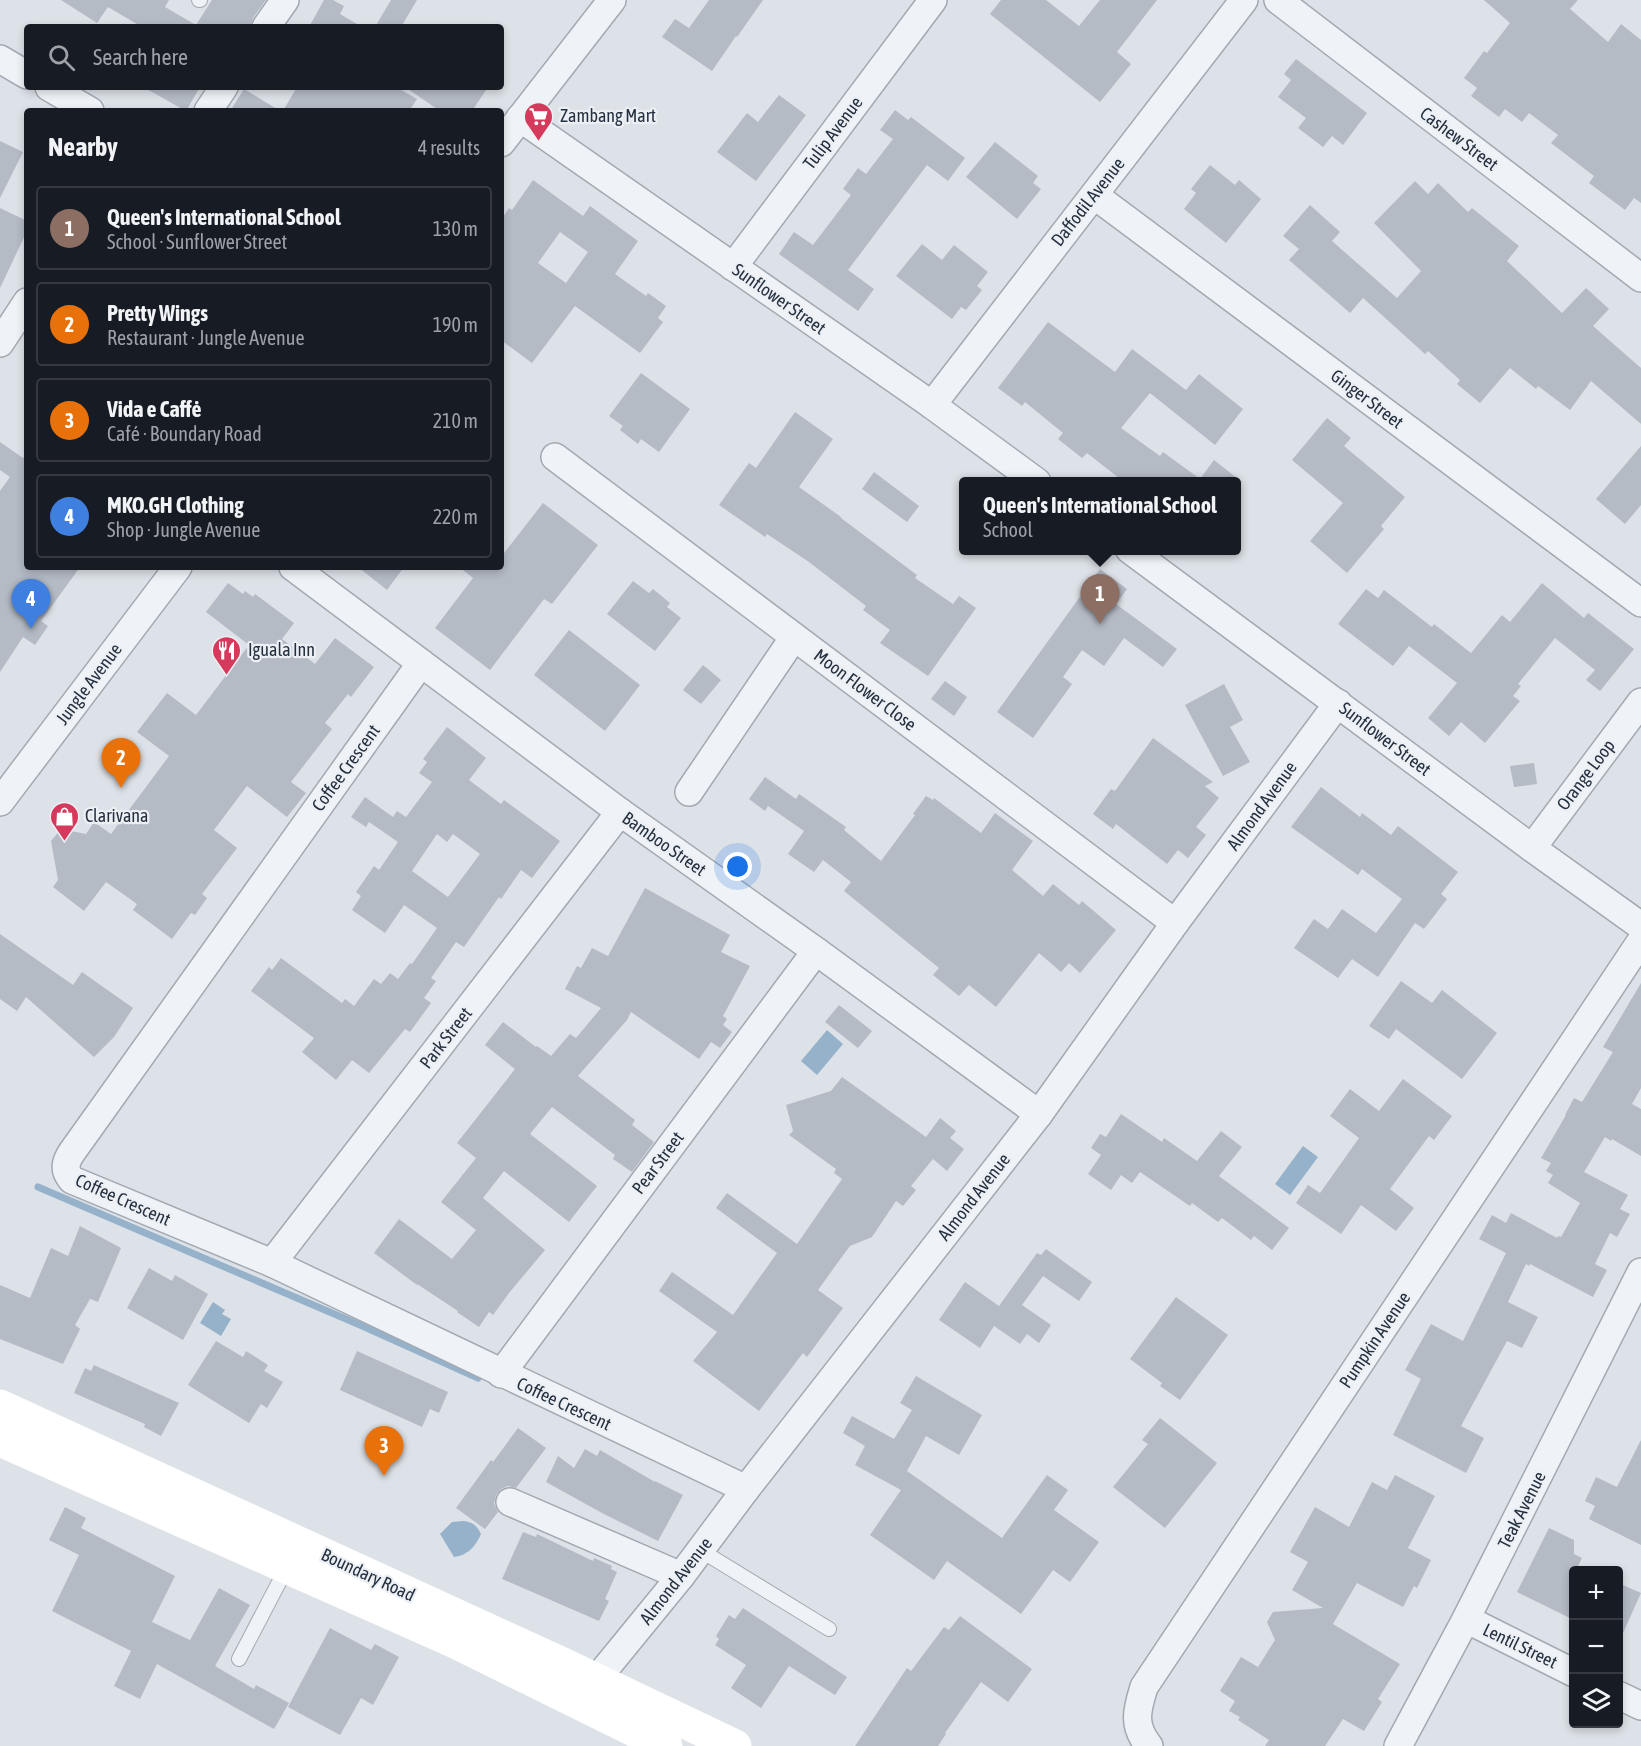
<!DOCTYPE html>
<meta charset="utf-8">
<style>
body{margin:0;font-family:"Asap Condensed",sans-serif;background:#242831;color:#f1f3f6}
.controls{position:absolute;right:18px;bottom:18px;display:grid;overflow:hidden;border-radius:6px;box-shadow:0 3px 9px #0003}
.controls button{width:54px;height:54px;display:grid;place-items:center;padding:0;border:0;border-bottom:2px solid #363941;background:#171b24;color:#f1f3f6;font:30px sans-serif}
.you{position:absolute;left:738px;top:867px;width:21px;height:21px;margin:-15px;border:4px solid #fff;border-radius:50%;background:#1a73e8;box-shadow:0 0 0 9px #1a73e833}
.badge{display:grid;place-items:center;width:39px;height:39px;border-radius:50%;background:#db2777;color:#fff;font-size:20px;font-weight:700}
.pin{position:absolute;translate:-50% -50px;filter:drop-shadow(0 2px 3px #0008)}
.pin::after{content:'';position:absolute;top:32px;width:21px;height:18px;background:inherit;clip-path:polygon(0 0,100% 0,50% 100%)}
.popup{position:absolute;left:959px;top:477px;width:282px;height:78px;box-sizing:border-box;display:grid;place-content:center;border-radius:6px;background:#171b24;filter:drop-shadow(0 2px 4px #0005);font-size:20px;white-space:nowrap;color:#9ea1a6}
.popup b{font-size:22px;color:#f1f3f6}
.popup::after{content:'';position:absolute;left:50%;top:100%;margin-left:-12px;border:12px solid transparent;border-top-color:#171b24}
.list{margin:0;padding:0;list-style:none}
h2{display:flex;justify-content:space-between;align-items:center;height:78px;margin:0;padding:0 24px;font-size:26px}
h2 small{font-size:20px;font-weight:400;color:#9ea1a6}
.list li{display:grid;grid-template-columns:39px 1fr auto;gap:18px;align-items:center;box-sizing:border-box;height:84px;margin:0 12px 12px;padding:0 12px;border:2px solid #363941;border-radius:6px}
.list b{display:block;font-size:22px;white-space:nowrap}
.list p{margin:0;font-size:20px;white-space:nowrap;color:#9ea1a6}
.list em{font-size:20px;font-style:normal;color:#9ea1a6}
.icon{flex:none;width:33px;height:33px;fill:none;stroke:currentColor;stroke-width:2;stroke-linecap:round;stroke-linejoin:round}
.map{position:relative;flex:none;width:1641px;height:1746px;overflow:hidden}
.search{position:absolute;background:#171b24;box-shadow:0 3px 9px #0003;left:24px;top:24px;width:480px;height:66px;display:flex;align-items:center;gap:15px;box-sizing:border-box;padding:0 21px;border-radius:6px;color:#9ea1a6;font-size:22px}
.panel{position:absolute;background:#171b24;box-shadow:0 3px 9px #0003;left:24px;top:108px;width:480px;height:462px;border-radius:6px}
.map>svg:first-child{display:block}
</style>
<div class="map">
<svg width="1641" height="1746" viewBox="0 0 1641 1746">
<rect width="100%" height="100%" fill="#dde2e8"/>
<!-- water -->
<g fill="#95b2ca">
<polygon points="827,1030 843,1044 817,1075 801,1061"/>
<polygon points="1303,1146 1318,1157 1290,1195 1275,1184"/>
<polygon points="213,1302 225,1310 222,1314 231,1319 221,1336 200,1323"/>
<path d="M 463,1521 C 472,1522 477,1525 481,1534 C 475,1547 468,1555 454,1557 L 440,1534 L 452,1522 Z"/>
</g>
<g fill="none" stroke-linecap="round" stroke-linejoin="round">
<!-- stream -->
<polyline stroke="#95b2ca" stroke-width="7" points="38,1187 360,1325 478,1378"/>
</g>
<!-- building -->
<g fill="#b4bbc5" fill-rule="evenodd">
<polygon points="61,0 169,0 165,7 196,25 212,0 266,0 253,18 250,27 142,27 108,7 97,23"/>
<polygon points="324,0 333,0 344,6 340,14 362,27 309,27"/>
<polygon points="391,0 417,0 401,27 375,27"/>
<polygon points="709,0 763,0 737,37 736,36 712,71 662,37 675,19 689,28"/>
<polygon points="1001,0 1046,0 1079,26 1100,0 1157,0 1117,52 1131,64 1100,102 990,14"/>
<polygon points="1484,0 1578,0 1570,9 1608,42 1621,24 1641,40 1641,203 1634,198 1625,210 1589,183 1594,176 1551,143 1558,135 1529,113 1522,122 1505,109 1499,117 1471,96 1477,88 1464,78 1484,51 1487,53 1510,23"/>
<polygon points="1296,59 1367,113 1343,145 1332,136 1323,147 1298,128 1306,118 1278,97 1291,80 1284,74"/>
<polygon points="143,87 200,87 186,111"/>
<polygon points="297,87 396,87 417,99 409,111 283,111"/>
<polygon points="405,87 488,87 472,111 440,111"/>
<polygon points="244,89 280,111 230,111"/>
<polygon points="779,95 806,115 756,181 717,152 747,113 758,122"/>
<polygon points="895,110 908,120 911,117 965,158 948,181 927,165 848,270 874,289 858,311 779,254 794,232 813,245 851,195 843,189 858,168 866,174 893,139 880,130"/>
<polygon points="0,141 23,152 0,198"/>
<polygon points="995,142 1038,176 1033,183 1041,189 1017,219 966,177"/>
<polygon points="1210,165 1235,185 1239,180 1261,199 1226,243 1184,209 1196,193 1191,189"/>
<path d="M 533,180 L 583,216 L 590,206 L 638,241 L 615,274 L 646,296 L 648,293 L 666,306 L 658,318 L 663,322 L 640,353 L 575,306 L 532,363 L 501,340 L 501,220 L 509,208 L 512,210 ZM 560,232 L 588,252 L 566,283 L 538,263 Z"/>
<polygon points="1415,181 1428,194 1438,183 1468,212 1472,208 1519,246 1507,261 1562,313 1586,288 1609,309 1593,326 1641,368 1641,424 1591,381 1570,410 1538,386 1536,389 1510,368 1480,403 1457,384 1460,380 1428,351 1425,354 1363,298 1350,313 1289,260 1299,249 1283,236 1310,205 1340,232 1332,241 1397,298 1421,271 1374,223"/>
<polygon points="0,208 27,221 27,231 0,288"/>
<polygon points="922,244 942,260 954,245 988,272 977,286 982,290 966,310 961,307 952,319 896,276"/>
<polygon points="1048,322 1115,372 1132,349 1186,390 1199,374 1243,409 1215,445 1150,393 1121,428 1160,456 1163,452 1200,479 1214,460 1242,482 1124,482 1087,453 1082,458 1058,439 1063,433 1025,402 1022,406 998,388"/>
<polygon points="641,373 690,409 659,452 641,439 638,444 620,430 623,426 609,416"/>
<polygon points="795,412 833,439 799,487 841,517 841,518 917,575 915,578 953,604 959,596 976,608 928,676 880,643 890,630 863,610 866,606 809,562 767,534 765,537 719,505 749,463 756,468"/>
<polygon points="1327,418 1351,438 1344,446 1405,497 1381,526 1384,529 1347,573 1310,541 1343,503 1292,460"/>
<polygon points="0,442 23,458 27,452 27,567 80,567 41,621 48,626 35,645 23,637 0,672 0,491 10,477 0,470"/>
<polygon points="1641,446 1641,505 1625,524 1596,499"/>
<polygon points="874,472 919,506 907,522 862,489"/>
<polygon points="543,503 598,545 552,604 544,599 490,670 435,628 473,578 459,567 501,567 501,557"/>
<polygon points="358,567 404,567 387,590"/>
<polygon points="1100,569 1127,589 1116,604 1177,649 1163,667 1124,638 1104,666 1082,650 1063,677 1072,684 1033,738 997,712"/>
<polygon points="633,581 649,593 653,589 670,603 667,607 681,618 655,651 607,614"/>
<polygon points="228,583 243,594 245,591 253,597 255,594 294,623 282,639 315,664 335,638 374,667 351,697 348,694 325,723 332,729 291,782 306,793 287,817 247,786 214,830 237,848 202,894 207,898 195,915 191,913 172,939 133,910 137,904 106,882 84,911 53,887 58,880 51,841 61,829 86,834 94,822 111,834 169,756 137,732 167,693 196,715 249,645 206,612"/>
<polygon points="1542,583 1584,618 1588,613 1634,649 1600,691 1586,680 1595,670 1555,638 1518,684 1521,686 1513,696 1520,701 1485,743 1461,722 1449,736 1428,718 1457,683 1409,646 1393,666 1338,624 1366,589 1378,598 1384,590 1432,627 1434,624 1471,653 1502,615 1510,622"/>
<polygon points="569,630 640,685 605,731 534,675"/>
<polygon points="703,665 721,680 701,704 683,690"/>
<polygon points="945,681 967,697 954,716 931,699"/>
<polygon points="1224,684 1243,720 1230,727 1250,762 1223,776 1185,705"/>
<path d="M 447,727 L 486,758 L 469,780 L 501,804 L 504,800 L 560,841 L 532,878 L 521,870 L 501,899 L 499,897 L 464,947 L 456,942 L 431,978 L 436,981 L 424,998 L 431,1003 L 410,1032 L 405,1029 L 369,1073 L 352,1060 L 336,1080 L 302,1052 L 314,1038 L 251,991 L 269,967 L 272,970 L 281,958 L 342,1003 L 345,999 L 354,1006 L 374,979 L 381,984 L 390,973 L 398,979 L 410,963 L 412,964 L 437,928 L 404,905 L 385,933 L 352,910 L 361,896 L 356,892 L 374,866 L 379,870 L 398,842 L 369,822 L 366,827 L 351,817 L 365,797 L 393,817 L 397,811 L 406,817 L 432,782 L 419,773 L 427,762 L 423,759 ZM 437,834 L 447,842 L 453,834 L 480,854 L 448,897 L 412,871 Z"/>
<polygon points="1153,738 1213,782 1205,786 1219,798 1196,827 1206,835 1188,858 1178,850 1167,864 1116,824 1113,829 1093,814 1111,789 1115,791"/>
<polygon points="1534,763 1537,784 1514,787 1510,766"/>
<polygon points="765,777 796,799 799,794 846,827 844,830 881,861 915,815 913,814 926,796 933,800 934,798 981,833 995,813 1033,841 1012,870 1043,896 1053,884 1079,905 1082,901 1116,930 1080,973 1069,963 1061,972 1039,953 996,1007 969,985 959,996 933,975 939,968 844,891 851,882 823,860 814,872 788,854 804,831 768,806 765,811 749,799"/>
<polygon points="1321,787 1360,817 1362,813 1391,835 1398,826 1458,872 1441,894 1447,899 1424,929 1415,923 1378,977 1352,959 1338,978 1294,948 1314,919 1328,929 1342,909 1376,933 1402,899 1362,869 1358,875 1291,827"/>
<polygon points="645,888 730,935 721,952 750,966 723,1016 727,1019 723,1025 732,1032 720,1048 711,1042 699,1059 631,1012 627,1020 578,1076 635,1120 632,1125 654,1142 632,1172 613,1159 615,1155 552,1107 530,1134 597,1186 569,1222 504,1171 483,1198 545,1250 509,1293 493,1315 489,1312 479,1327 457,1312 458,1311 417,1284 417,1285 374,1253 399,1219 452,1259 476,1230 441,1202 476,1158 457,1143 515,1069 485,1045 503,1022 536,1047 537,1046 551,1056 570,1034 576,1038 601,1008 565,989 577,966 581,968 592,948 608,956"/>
<polygon points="0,934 73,985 82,972 133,1008 114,1037 94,1057 26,997 17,1011 0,999"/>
<polygon points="1401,981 1432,1003 1442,990 1497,1033 1462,1079 1396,1029 1389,1039 1369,1026"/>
<polygon points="1641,983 1641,1088 1632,1104 1641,1109 1641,1156 1612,1139 1611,1141 1605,1137 1584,1172 1628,1195 1620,1209 1630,1214 1617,1237 1610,1233 1595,1264 1607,1270 1593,1297 1530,1264 1529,1266 1526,1264 1508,1302 1538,1317 1522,1348 1507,1341 1461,1426 1484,1438 1466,1473 1393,1435 1421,1379 1405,1370 1431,1324 1463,1341 1506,1253 1479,1239 1492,1215 1506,1223 1511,1213 1557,1238 1558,1236 1561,1237 1580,1203 1548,1183 1553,1175 1546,1171 1551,1163 1541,1158 1566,1115 1565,1115 1574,1098 1582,1102 1613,1052 1603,1047"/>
<polygon points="839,1005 872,1031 858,1048 825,1022"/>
<polygon points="842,1077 926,1137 940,1118 956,1131 950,1138 964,1149 947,1171 933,1159 911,1186 916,1190 903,1206 896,1201 872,1237 850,1246 844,1254 818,1290 843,1308 807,1357 803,1353 759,1411 693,1361 717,1332 659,1291 672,1272 733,1315 777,1253 716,1208 727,1193 797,1244 842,1179 834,1173 836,1169 789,1135 793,1131 786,1105 831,1091"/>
<polygon points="1403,1079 1452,1116 1434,1140 1429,1136 1390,1189 1414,1208 1396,1231 1361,1205 1341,1234 1296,1203 1308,1185 1320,1193 1359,1138 1330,1116 1350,1089 1379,1111"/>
<polygon points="1121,1114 1162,1142 1164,1138 1197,1161 1221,1131 1242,1147 1219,1176 1289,1228 1272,1250 1254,1236 1251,1240 1222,1218 1218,1222 1192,1203 1190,1206 1140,1172 1132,1183 1121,1175 1111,1190 1088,1174 1101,1155 1091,1148 1100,1134 1106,1137"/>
<polygon points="80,1226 121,1248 98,1302 90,1299 75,1325 80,1329 63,1364 0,1339 0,1285 30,1298 51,1248 68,1256"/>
<polygon points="1046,1249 1092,1282 1079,1301 1043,1276 1022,1305 1051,1325 1039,1343 1027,1334 1020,1344 994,1326 980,1348 939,1320 965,1282 999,1306 1037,1253 1041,1255"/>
<polygon points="149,1268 172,1281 175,1275 208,1294 183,1340 127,1308"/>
<polygon points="1176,1297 1228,1335 1180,1400 1160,1386 1162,1383 1130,1359"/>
<polygon points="216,1341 243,1357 246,1351 268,1365 264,1371 283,1382 267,1408 261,1404 249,1423 188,1385"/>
<polygon points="357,1351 448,1392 439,1413 430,1409 422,1427 340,1390"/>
<polygon points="94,1365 179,1403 161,1436 144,1427 145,1424 74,1393 85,1368 91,1371"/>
<polygon points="916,1376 982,1415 959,1455 926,1436 907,1471 1002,1538 1047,1475 1068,1490 1054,1510 1099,1542 1070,1582 1053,1570 1021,1614 947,1561 934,1580 870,1535 901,1490 855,1465 865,1446 843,1433 852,1416 894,1439 912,1410 900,1403"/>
<polygon points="1160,1418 1217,1463 1165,1528 1113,1487 1148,1444 1142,1440"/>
<polygon points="518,1428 546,1448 516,1488 508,1486 501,1489 496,1495 494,1504 498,1512 485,1529 456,1508 491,1460 493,1462"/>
<polygon points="1641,1440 1641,1545 1589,1519 1595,1506 1585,1501 1596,1477 1617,1487"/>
<polygon points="585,1449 597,1456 600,1450 655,1482 655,1481 683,1495 658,1541 602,1513 546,1482 558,1456 574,1468"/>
<polygon points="1395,1475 1435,1496 1408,1548 1431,1560 1417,1588 1414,1586 1403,1607 1357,1583 1333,1624 1400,1664 1378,1699 1382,1702 1364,1731 1343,1719 1325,1746 1265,1746 1269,1740 1238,1720 1240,1717 1229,1711 1235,1701 1220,1691 1241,1657 1258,1667 1275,1640 1267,1622 1273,1612 1323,1608 1292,1590 1308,1562 1290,1552 1315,1507 1349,1527 1372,1482 1387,1490"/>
<polygon points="65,1507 86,1518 81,1528 175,1576 152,1622 190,1640 219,1588 250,1605 215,1666 254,1689 256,1685 289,1703 274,1729 157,1664 140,1699 114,1686 131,1651 52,1611 79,1555 49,1540"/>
<polygon points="1549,1528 1574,1540 1574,1554 1582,1558 1576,1570 1574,1570 1574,1620 1517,1592"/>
<polygon points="523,1532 536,1537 537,1534 593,1561 594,1558 612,1566 611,1569 617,1572 605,1599 609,1601 599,1621 502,1579"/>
<polygon points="1618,1583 1641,1593 1618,1644"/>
<polygon points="743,1608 847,1677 835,1695 789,1666 761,1708 731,1688 746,1665 715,1645 719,1639 716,1636 729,1615 735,1619"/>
<polygon points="960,1616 1032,1669 1008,1702 981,1682 945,1733 946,1734 938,1746 855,1746 907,1668 911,1671 944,1627 949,1630"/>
<polygon points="330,1628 371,1650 375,1644 399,1657 373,1705 361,1698 340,1735 288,1707"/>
</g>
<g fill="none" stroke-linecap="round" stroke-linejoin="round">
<defs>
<g id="lane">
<polyline points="199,0 200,0"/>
<polyline points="700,1550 829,1629"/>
<polyline points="239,1659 287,1567"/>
</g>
<g id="street">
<polyline points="1278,0 1641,278"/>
<polyline points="266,27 285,0"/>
<polyline points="0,59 27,75"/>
<polyline points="49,87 90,111"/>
<polyline points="208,111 224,87"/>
<polyline points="520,118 932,405 1037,482"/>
<polyline points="501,143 612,0"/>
<polyline points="1094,195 1641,603"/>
<polyline points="733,267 933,0"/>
<polyline points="0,343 27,302"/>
<polyline points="932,405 1244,0"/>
<polyline points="555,457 1175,923"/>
<polyline points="1130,550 1532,848 1641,926"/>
<polyline points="293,567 620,812 816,951 1039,1114"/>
<path d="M 421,663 L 72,1152 C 65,1162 63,1170 72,1180 L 272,1263 L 746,1489"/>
<polyline points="689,792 794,637"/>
<polyline points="0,802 178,567"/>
<polyline points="1532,848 1641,702"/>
<polyline points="272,1263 620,812"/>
<polyline points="501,1374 816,951"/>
<polyline points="510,1502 681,1576"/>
<polyline points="1466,1619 1574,1673"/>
<polyline points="596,1680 681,1576 746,1489 1039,1114 1175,923 1338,703"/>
<polyline points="1618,1695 1641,1706"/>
<path d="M 1149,1746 C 1132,1725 1137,1710 1144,1687 L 1641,941"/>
<polyline points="1398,1746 1466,1619 1641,1272"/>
</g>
</defs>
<!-- lane casing -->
<use href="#lane" stroke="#a2a9b2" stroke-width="16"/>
<!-- street casing -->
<use href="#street" stroke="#a2a9b2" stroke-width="30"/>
<!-- lane -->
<use href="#lane" stroke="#eff2f6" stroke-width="14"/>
<!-- street -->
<use href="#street" stroke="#eff2f6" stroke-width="27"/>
<!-- secondary -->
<g stroke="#fff" stroke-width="33">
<polyline points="0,1406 565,1665 735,1746"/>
<polyline points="0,1440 455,1642 666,1746"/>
</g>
</g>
<!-- icons -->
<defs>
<symbol id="supermarket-pin" viewBox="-11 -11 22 30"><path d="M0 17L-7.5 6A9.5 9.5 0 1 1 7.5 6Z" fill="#d5395b" stroke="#ecf0f5"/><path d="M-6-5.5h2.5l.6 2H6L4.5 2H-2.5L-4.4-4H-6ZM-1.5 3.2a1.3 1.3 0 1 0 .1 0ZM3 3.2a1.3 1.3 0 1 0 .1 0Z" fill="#fff"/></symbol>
<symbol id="restaurant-pin" viewBox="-11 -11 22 30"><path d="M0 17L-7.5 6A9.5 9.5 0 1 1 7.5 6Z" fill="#d5395b" stroke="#ecf0f5"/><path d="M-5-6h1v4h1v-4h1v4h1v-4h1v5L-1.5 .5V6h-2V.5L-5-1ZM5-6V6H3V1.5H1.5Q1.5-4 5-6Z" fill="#fff"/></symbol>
<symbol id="shop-pin" viewBox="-11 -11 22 30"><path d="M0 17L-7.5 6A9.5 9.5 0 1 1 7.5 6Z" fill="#d5395b" stroke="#ecf0f5"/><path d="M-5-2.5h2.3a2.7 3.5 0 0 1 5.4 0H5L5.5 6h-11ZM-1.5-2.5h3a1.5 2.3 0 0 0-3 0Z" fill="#fff"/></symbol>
</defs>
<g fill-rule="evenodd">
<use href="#supermarket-pin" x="522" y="100" width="33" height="45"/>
<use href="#restaurant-pin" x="210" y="634" width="33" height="45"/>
<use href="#shop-pin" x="48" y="800" width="33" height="45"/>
</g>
<g text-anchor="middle" stroke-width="4.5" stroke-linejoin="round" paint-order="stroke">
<!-- poi labels -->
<g font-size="18" fill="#25303f" stroke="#ecf0f5" text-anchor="start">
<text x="560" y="122">Zambang Mart</text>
<text x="248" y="656">Iguala Inn</text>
<text x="85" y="822">Clarivana</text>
</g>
<!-- street labels -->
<g font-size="18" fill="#25303f" stroke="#ecf0f5">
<text transform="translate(833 133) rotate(-53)" y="6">Tulip Avenue</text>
<text transform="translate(1459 139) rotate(37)" y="6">Cashew Street</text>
<text transform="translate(1088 202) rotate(-52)" y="6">Daffodil Avenue</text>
<text transform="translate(779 299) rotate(35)" y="6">Sunflower Street</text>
<text transform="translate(1367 399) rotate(37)" y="6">Ginger Street</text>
<text transform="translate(89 684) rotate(-53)" y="6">Jungle Avenue</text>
<text transform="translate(865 690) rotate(37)" y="6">Moon Flower Close</text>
<text transform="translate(1385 739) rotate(37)" y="6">Sunflower Street</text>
<text transform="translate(346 768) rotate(-54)" y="6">Coffee Crescent</text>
<text transform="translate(1586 775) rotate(-53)" y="6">Orange Loop</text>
<text transform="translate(1262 806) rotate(-54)" y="6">Almond Avenue</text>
<text transform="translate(664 844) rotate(35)" y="6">Bamboo Street</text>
<text transform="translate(446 1038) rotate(-52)" y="6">Park Street</text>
<text transform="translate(658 1163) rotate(-53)" y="6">Pear Street</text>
<text transform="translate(974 1197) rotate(-52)" y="6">Almond Avenue</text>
<text transform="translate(123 1200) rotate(24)" y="6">Coffee Crescent</text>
<text transform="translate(1375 1340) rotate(-56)" y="6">Pumpkin Avenue</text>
<text transform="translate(564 1404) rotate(25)" y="6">Coffee Crescent</text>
<text transform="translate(1522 1510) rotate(-63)" y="6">Teak Avenue</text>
<text transform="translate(368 1575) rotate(25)" y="6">Boundary Road</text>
<text transform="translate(676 1581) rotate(-52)" y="6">Almond Avenue</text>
<text transform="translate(1520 1646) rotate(26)" y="6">Lentil Street</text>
</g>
</g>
</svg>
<div class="controls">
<button>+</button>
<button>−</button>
<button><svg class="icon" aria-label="layers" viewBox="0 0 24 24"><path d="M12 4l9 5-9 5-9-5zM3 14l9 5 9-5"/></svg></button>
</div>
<div class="you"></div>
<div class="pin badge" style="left:1100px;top:624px;background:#8d6e63">1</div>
<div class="popup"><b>Queen's International School</b>School</div>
<div class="pin badge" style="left:121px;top:788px;background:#e8710a">2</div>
<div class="pin badge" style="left:384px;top:1476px;background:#e8710a">3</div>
<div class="pin badge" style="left:31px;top:629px;background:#3f7fe0">4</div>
<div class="search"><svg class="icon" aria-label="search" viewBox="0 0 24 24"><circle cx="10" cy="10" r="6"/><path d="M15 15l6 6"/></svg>Search here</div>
<section class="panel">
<h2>Nearby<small>4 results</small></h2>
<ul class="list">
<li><span class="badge" style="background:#8d6e63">1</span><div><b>Queen's International School</b><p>School · Sunflower Street</p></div><em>130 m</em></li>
<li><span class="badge" style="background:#e8710a">2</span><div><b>Pretty Wings</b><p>Restaurant · Jungle Avenue</p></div><em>190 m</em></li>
<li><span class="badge" style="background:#e8710a">3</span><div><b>Vida e Caffė</b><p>Café · Boundary Road</p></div><em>210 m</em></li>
<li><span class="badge" style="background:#3f7fe0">4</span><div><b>MKO.GH Clothing</b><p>Shop · Jungle Avenue</p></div><em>220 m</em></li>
</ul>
</section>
</div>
